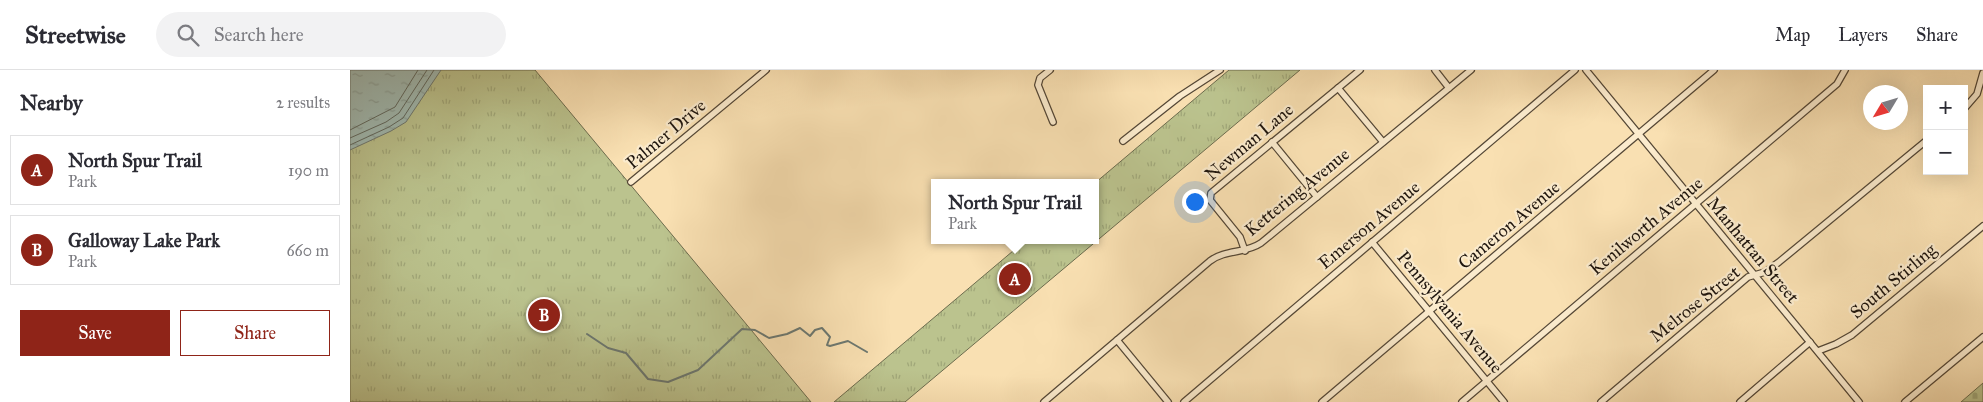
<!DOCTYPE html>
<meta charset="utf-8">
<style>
body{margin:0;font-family:"IM FELL Great Primer",serif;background:#f2f2f3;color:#2b2b33}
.controls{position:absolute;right:15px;top:15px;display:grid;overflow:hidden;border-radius:0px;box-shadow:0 5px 20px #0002}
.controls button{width:45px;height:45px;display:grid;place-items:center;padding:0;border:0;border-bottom:1px solid #e1e1e2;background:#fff;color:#2b2b33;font:25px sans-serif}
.compass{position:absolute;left:1513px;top:15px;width:45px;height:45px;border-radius:50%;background:#fff;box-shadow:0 5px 20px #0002;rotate:232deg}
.you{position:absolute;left:844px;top:131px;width:18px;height:18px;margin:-12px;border:4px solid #fff;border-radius:50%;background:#1a73e8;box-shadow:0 0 0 8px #1a73e833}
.badge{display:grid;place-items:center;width:32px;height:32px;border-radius:50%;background:#8f2418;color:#fff;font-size:16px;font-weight:700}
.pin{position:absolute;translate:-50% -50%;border:2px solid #fff;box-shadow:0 1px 5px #0006}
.popup{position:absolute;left:581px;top:109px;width:168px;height:65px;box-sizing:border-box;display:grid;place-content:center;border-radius:0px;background:#fff;filter:drop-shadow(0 1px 4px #0005);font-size:16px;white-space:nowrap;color:#7c7c81}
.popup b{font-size:19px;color:#2b2b33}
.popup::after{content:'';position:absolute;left:50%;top:100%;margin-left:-10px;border:10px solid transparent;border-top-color:#fff}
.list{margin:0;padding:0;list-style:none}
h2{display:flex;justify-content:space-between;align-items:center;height:65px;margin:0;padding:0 20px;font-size:21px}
h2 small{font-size:16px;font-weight:400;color:#7c7c81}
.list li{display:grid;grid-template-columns:32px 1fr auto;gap:15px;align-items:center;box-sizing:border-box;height:70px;margin:0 10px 10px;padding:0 10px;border:1px solid #e1e1e2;border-radius:0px}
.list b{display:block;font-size:19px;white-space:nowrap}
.list p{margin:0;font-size:16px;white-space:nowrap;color:#7c7c81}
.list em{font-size:16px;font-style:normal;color:#7c7c81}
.actions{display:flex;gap:10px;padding:15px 20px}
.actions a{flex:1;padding:11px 0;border:1px solid #8f2418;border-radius:0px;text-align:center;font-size:18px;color:#8f2418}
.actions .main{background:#8f2418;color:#fff}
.icon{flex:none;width:28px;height:28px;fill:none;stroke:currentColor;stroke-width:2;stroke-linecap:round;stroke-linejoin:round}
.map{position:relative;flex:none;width:1633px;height:332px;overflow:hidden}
header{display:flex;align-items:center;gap:30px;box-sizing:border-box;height:70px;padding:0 25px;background:#fff;border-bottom:1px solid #e1e1e2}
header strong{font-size:24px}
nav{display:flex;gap:28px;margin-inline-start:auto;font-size:18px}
.search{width:350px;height:45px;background:#f2f2f3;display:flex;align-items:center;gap:12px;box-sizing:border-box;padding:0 18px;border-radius:28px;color:#7c7c81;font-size:19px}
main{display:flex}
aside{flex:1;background:#fff}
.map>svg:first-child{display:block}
</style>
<header>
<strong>Streetwise</strong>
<div class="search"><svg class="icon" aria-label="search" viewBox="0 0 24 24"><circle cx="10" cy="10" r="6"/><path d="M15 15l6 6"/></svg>Search here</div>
<nav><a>Map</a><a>Layers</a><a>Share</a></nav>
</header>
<main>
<aside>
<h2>Nearby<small>2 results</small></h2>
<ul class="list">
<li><span class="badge">A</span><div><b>North Spur Trail</b><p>Park</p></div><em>190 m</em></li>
<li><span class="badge">B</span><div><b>Galloway Lake Park</b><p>Park</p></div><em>660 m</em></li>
</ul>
<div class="actions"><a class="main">Save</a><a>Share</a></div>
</aside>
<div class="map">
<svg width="1633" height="332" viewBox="0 0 1633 332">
<defs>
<pattern id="cemetery-stones" width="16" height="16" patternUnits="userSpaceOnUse" patternTransform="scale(1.25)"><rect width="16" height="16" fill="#bbc38e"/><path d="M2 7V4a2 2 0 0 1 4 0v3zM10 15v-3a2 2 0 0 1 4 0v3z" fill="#a0a779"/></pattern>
<pattern id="park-tufts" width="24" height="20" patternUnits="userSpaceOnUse" patternTransform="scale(1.25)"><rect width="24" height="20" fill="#bbc38e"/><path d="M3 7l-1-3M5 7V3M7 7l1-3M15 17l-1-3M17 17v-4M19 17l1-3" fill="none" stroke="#a0a779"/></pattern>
<pattern id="water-ripples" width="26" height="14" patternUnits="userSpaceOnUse" patternTransform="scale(1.25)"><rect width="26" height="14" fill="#a0bbb4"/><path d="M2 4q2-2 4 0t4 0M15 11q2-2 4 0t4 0" fill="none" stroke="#89a09a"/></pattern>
</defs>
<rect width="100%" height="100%" fill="#f9e0b2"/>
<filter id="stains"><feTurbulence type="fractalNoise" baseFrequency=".004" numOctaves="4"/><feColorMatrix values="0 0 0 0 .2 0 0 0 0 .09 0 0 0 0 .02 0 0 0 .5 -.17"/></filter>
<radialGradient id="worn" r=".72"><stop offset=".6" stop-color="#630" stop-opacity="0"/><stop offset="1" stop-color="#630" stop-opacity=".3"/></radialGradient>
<!-- cemetery -->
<polygon fill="url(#cemetery-stones)" stroke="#6c6c4e" points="1633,313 1633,332 1611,332"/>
<!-- park -->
<g fill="url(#park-tufts)" stroke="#6c6c4e">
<polygon points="0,0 185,0 461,332 0,332"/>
<polygon points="879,0 950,0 555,332 484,332 676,170 745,170 745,113"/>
</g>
<!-- water -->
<polygon fill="url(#water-ripples)" stroke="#6c7871" points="0,0 91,0 56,52 41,61 0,80"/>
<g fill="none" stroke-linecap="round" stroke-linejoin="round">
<!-- shore -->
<g stroke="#5e6860" stroke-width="1">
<polyline points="0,60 45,37 68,0"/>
<polyline points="0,68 36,52 49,43 77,0"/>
<polyline points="0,75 39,57 53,48 84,0"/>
</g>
<!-- stream -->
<polyline stroke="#6c7871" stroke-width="2" points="237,264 258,278 276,283 298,309 318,312 348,300 392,259 405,260 419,268 437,264 450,258 460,266 465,260 472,258 480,267 477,275 480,276 498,271 517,282"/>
<defs>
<g id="street">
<polyline points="700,0 690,8 688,15 703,52"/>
<polyline points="1085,0 1099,18"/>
<polyline points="1236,0 1509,332"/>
<polyline points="988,18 1033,72"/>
<polyline points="1614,39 1627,24 1633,3"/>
<polyline points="773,71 830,26 870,0"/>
<polyline points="922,72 967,127"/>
<polyline points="281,112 416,0"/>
<polyline points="1022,172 1154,332"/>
<polyline points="895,181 890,167 860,130 861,123 1010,0"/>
<polyline points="767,270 818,332"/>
<polyline points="1468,281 1486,274 1502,265 1633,156"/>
<path d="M 694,332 L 860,191 C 876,179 895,184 911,173 L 1121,0"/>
<polyline points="834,332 1225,0"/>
<polyline points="972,332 1364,0"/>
<polyline points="1112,332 1487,14 1495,0"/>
<polyline points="1251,332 1398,207 1415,202 1429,192 1577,70"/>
<polyline points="1390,332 1460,272"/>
<polyline points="1555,332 1633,267"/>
</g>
</defs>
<!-- street casing -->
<use href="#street" stroke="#544736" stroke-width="8"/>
<!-- street -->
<use href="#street" stroke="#fbebcd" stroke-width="5.5"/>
</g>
<g text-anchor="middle" stroke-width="4.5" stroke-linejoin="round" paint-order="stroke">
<!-- street labels -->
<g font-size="18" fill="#1d140d" stroke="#fbebcd">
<text transform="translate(316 64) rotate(-40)" y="6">Palmer Drive</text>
<text transform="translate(899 72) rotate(-40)" y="6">Newman Lane</text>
<text transform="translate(947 122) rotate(-39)" y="6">Kettering Avenue</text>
<text transform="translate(1019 155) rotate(-40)" y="6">Emerson Avenue</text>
<text transform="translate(1159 155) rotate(-40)" y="6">Cameron Avenue</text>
<text transform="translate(1296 156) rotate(-40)" y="6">Kenilworth Avenue</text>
<text transform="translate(1403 180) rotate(50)" y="6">Manhattan Street</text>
<text transform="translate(1543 211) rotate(-40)" y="6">South Stirling</text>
<text transform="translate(1345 234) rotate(-39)" y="6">Melrose Street</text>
<text transform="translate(1100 242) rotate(50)" y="6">Pennsylvania Avenue</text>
</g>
</g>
<rect width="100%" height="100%" filter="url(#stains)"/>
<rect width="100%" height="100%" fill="url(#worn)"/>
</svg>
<div class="controls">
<button>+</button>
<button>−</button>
</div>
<svg class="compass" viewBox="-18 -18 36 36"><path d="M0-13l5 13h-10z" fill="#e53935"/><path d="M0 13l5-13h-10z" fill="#7c7c81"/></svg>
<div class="you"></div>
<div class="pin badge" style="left:665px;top:209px">A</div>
<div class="popup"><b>North Spur Trail</b>Park</div>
<div class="pin badge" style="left:194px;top:245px">B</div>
</div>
</main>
